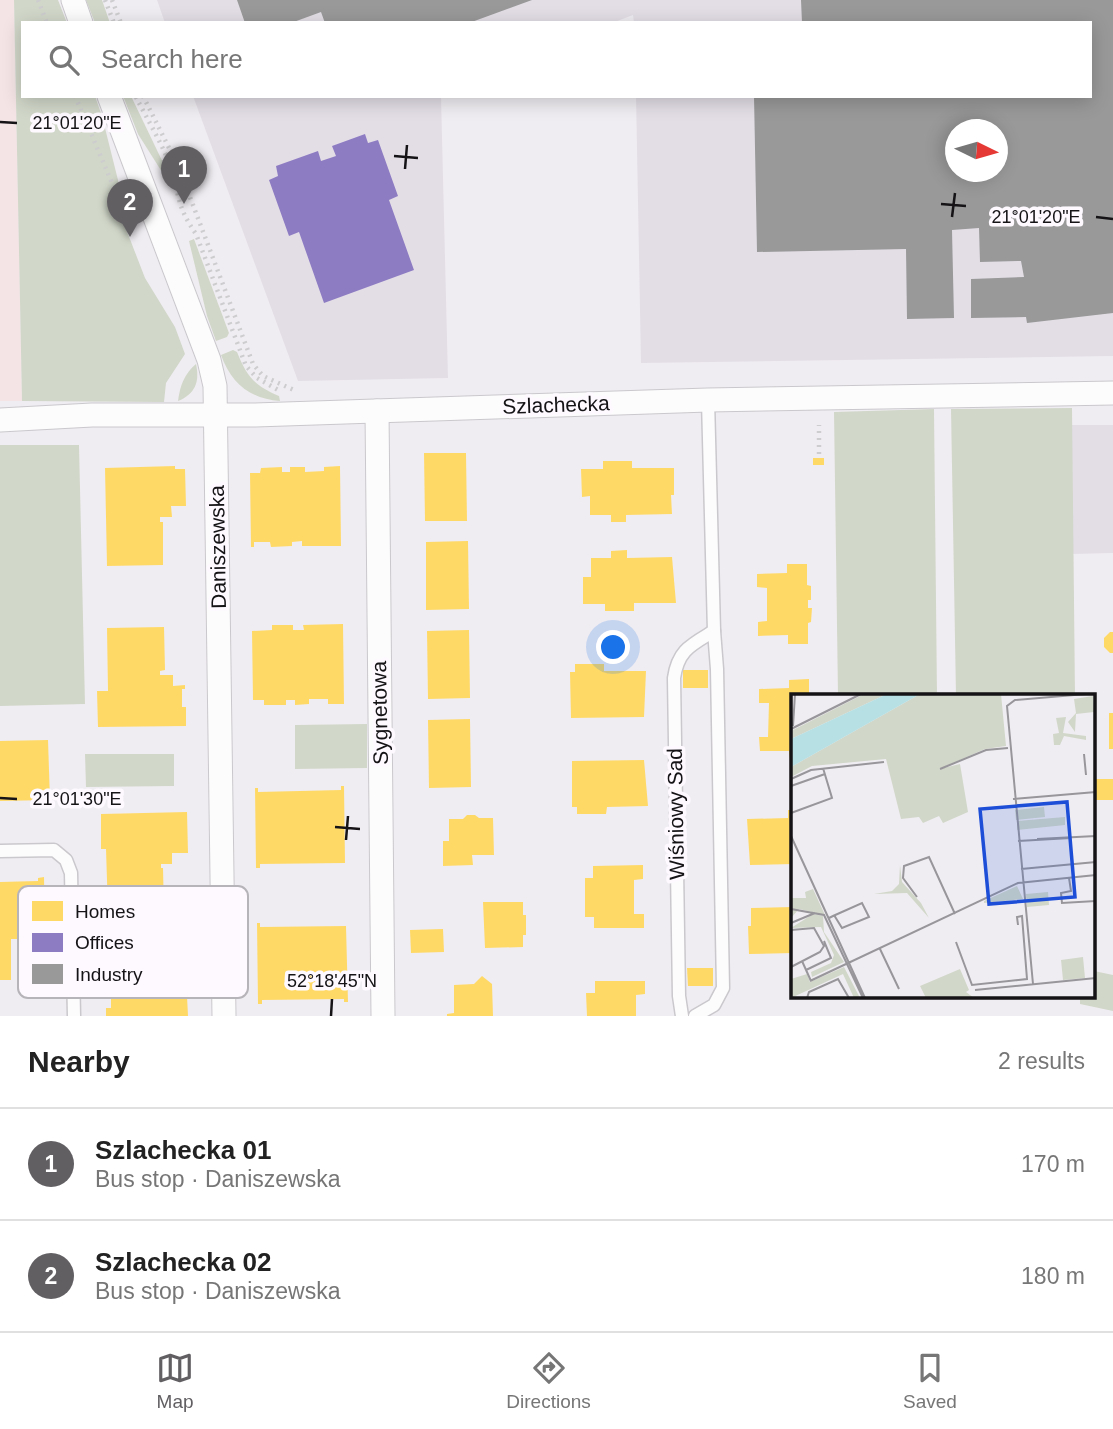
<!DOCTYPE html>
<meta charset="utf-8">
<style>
body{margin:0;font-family:Arial,sans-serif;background:#f6f6f6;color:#222}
.compass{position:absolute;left:945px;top:119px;width:63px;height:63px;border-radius:50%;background:#fff;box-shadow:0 4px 18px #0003;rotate:95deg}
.you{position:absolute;left:614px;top:648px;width:24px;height:24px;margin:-18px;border:5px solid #fff;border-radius:50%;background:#1a73e8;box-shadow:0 0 0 10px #1a73e833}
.badge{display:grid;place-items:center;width:46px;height:46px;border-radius:50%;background:#625f63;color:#fff;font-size:23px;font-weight:700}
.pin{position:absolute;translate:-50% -58px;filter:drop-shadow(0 2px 4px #0008)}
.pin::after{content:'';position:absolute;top:37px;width:24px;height:21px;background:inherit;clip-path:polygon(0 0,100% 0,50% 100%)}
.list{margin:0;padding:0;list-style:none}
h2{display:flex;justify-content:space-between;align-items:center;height:91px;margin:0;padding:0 28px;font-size:30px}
h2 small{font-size:23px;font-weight:400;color:#767676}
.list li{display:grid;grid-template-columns:46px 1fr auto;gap:21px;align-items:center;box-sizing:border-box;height:112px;padding:0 28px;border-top:2px solid #e0e0e0}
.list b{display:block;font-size:26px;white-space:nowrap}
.list p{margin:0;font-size:23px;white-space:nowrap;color:#767676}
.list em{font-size:23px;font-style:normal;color:#767676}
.icon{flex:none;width:38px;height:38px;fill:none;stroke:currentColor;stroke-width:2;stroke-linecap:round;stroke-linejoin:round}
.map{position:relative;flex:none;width:1113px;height:1016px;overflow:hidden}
.search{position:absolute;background:#fff;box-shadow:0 4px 18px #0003;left:21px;right:21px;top:21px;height:77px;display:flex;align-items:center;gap:18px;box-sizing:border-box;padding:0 24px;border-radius:0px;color:#767676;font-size:26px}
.sheet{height:315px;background:#fff}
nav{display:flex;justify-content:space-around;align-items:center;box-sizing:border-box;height:98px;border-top:2px solid #e0e0e0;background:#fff;font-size:19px;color:#767676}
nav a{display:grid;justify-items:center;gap:4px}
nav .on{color:#625f63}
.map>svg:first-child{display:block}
</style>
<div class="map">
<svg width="1113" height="1016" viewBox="0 0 1113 1016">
<rect width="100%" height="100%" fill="#f0edf2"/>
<!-- commercial -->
<polygon fill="#f4e4e6" points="0,0 14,0 22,401 0,401"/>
<!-- built -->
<g fill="#e3dee6" fill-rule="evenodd">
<path d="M 157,0 L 1113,0 L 1113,356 L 641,363 L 636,96 L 1090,96 L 1090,23 L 634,23 L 633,15 L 612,23 L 165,23 ZM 956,130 L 998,130 L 998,172 L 956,172 Z"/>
<polygon points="193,96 441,96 448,378 298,381"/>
<polygon points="1072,425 1113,425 1113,553 1072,554"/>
</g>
<!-- green -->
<g fill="#d1d7c9">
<polygon points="14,0 58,0 67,23 23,23 23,96 95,96 102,116 123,200 116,203 145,278 175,327 185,354 166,383 164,402 22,401"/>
<polygon points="86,0 102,0 110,23 95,23"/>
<polygon points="123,96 131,96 167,171 162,172 138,134"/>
<polygon points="194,239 229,333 227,337 216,341 207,316 189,241"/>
<path d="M 233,350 L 237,352 C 247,377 254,385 279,396 L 280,401 C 250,399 231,383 221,355 Z"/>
<path d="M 196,364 C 200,382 195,394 178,401 C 180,386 184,374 196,364 Z"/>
<polygon points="1072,408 1075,696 956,696 951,409"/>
<polygon points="934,409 937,696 838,696 834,412"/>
<polygon points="0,445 79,445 85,704 0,706"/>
<polygon points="367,724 367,768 295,769 295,725"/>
<polygon points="85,754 174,754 174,786 86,787"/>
<polygon points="1094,971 1113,975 1113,1011 1080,1004 1080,997 1094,997"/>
</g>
<!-- homes -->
<g fill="#ffd966">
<polygon points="424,453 466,453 467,521 425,521"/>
<rect x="813" y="458" width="11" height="7"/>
<polygon points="603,461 632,461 632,468 674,468 674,495 671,495 672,514 626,515 626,522 611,522 611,515 590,515 590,496 582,497 581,469 603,469"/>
<polygon points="175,466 175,469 185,469 186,506 171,506 172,517 160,517 160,522 163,522 163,565 107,566 105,468"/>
<polygon points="340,466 341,546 302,546 302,541 292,542 292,546 271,547 270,542 254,542 254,547 251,547 250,473 260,473 261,468 282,467 282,472 290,472 290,467 305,467 305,472 324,471 324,467"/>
<polygon points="468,541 469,609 426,610 426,542"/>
<polygon points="627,550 627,558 672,557 676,603 634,603 634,611 605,611 605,604 583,604 583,577 591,577 591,558 611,558 611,551"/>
<polygon points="787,564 807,564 807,585 811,586 811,600 808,600 808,608 812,608 811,622 808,623 808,644 788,644 788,635 758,636 758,622 767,621 767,588 757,587 757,574 787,573"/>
<polygon points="343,624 344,704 328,704 328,699 309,699 309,704 295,705 295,700 286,700 286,705 264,705 264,700 253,700 252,631 272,630 272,625 293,625 293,630 304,630 303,625"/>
<polygon points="164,627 165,670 160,671 160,675 173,675 173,686 185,685 185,689 182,689 182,707 186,707 186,726 98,727 97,691 108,691 107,628"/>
<polygon points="469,630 470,698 428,699 427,631"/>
<polygon points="1110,632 1113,632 1113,653 1110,653 1104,647 1104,638"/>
<polygon points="575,664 604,664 604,671 646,671 644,717 571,718 570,672 575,672"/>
<rect x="683" y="670" width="25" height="18"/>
<polygon points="809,679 809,696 793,696 793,759 790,759 789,751 760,751 759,737 768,737 769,703 759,703 759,689 789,688 789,680"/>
<rect x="1109" y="713" width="4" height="36"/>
<polygon points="470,719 471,787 429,788 428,720"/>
<polygon points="48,740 50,800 0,801 0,741"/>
<polygon points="644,760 648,806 607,807 606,814 577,814 577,807 572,807 572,761"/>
<rect x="1094" y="779" width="19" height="21"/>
<polygon points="341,786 344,786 345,863 260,864 260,868 256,868 255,788 258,788 258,792 341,790"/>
<polygon points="788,810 793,810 793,864 750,865 747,819 788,818"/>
<polygon points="187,812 188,853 172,853 172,864 161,864 161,868 163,868 164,911 108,912 106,849 101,849 101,814"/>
<polygon points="467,815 475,815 479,818 493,818 494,855 472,855 473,865 443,866 443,841 449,841 449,819 463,819"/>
<polygon points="643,865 643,879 634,880 634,914 644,914 644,928 594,928 594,917 585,917 585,878 593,878 593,866"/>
<polygon points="44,877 45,933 20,933 20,939 11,939 11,980 0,980 0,882 38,881 38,878"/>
<polygon points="483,902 523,902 523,915 526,915 526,935 523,935 523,947 485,948"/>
<polygon points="793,907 793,953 749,954 748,926 751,926 751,908"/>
<polygon points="257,923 260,923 260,927 346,926 348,1002 344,1002 344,999 262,1000 262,1004 258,1004"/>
<polygon points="443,929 444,952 411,953 410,930"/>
<polygon points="687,968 713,968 713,986 688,986"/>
<polygon points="482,976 492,984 493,1016 447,1016 447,1014 454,1013 454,985 474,984"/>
<polygon points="595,981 645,981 645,994 636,995 636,1016 587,1016 586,993 595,993"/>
<polygon points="187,996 188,1016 106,1016 106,1008 111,1008 111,997"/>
</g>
<!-- offices -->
<polygon fill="#8e7cc3" points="365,134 368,143 378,140 398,196 389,200 414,270 324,303 299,232 289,236 269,180 278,176 276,166 318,151 321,161 336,156 332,146"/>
<!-- industry -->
<g fill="#999" fill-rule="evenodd">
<polygon points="237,0 532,0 469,23 325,23 321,12 291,23 245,23"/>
<path d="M 801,0 L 1113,0 L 1113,313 L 1027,323 L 1026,317 L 971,318 L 971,279 L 1024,277 L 1021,261 L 980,262 L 979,228 L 952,230 L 954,318 L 907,319 L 906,249 L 757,252 L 754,96 L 1090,96 L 1090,23 L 802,23 ZM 956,130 L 998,130 L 998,172 L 956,172 Z"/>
</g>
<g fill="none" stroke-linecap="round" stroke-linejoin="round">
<defs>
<g id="lane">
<polyline points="0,851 54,850 66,860 71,873 73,967 223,966"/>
<polyline points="73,967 74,1016"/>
<path d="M 682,1016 L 679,996 L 674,678 C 678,650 691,645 714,631"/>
<polyline points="695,1016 714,1005 723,988 717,669 714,631 708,400"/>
</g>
<g id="street">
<polyline points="73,0 81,23"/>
<polyline points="109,96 209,360 215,386 224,1016"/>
<polyline points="377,411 383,1016"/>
<polyline points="0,420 92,415 255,415 708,400 1113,393"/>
</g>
</defs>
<!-- lane casing -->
<use href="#lane" stroke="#cac8cc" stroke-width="15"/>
<!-- street casing -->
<use href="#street" stroke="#cac8cc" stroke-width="25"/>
<!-- path -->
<g stroke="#cdccce" stroke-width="4.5" stroke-dasharray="2 5" stroke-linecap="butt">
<polyline points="38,0 47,23"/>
<polyline points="105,0 114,23"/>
<polyline points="112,0 121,23"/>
<polyline points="75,96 121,204"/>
<polyline points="143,96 179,168 253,364 263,376 296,391"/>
<path d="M 136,97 C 147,119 166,150 172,172 C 180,200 178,208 196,234 L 246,366 L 257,378 L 280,391"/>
<polyline points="819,454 819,425"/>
</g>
<!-- lane -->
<use href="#lane" stroke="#fdfcfd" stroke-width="12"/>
<!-- street -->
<use href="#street" stroke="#fdfcfd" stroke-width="23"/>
</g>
<!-- ticks -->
<path fill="none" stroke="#151316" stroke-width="2.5" d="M 0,122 L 17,123M 394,156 L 418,158M 405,169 L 407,145M 941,204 L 966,206M 952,217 L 955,193M 1096,217 L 1113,219M 0,798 L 17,799M 335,827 L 360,829M 346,840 L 348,816M 331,1016 L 332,999"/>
<g text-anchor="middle" stroke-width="7" stroke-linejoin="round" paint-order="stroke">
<!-- street labels -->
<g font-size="21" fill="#151316" stroke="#fdf9ff">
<text transform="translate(556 405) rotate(-2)" y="7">Szlachecka</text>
<text transform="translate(218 547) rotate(-91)" y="7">Daniszewska</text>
<text transform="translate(380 713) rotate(-91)" y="7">Sygnetowa</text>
<text transform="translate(676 814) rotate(-91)" y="7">Wiśniowy Sad</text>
</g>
</g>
<!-- overview -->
<g transform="translate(791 694)">
<rect width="304" height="304" fill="#f0edf2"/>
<path d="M 73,0 L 96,0 L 0,45 L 0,37 ZM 129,0 L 210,0 L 215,52 L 194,55 L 148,75 L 169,70 L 177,118 L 152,129 L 148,122 L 132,129 L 128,123 L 110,125 L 95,65 L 21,72 L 0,83 L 0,73 ZM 302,2 L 303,18 L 285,20 L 284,38 L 277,28 L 285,19 L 283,5 ZM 275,23 L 272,39 L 295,42 L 295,46 L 273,42 L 269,51 L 263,51 L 262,40 L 268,39 L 265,24 ZM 253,113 L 254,123 L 225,126 L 224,116 ZM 274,123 L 274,131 L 226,136 L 226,127 ZM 109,171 L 111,188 L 130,209 L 138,224 L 116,199 L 83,200 L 101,197 L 108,190 ZM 226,192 L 232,205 L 193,209 L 193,207 ZM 22,195 L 34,221 L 8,215 L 0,224 L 0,204 L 15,204 L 14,198 ZM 257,198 L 258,211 L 236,213 L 235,200 ZM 22,220 L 32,222 L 33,238 L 53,268 L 21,283 L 20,278 L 40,269 L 43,261 L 30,233 L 0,234 ZM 292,263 L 294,284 L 272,286 L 270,266 ZM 53,273 L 69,304 L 63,304 L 52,280 L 0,304 L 0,285 L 16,280 L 19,288 ZM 169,275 L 178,296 L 175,298 L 183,304 L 135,304 L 129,292 Z" fill="#d1d7c9"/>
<path d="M 96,0 L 129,0 L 0,73 L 0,45 Z" fill="#b6e0e4"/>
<path fill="none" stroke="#98969a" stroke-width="2" d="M 2,32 L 4,0M 0,35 L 70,0M 293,60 L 295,81M 149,75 L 195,56 L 217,54M 0,85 L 20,76 L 93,68M 0,92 L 34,80M 222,105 L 305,98M 0,119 L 41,104 L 32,74M 0,142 L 74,304M 246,145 L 305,142M 227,147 L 280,144M 230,175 L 305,168M 278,184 L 280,197 L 270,199 L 271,209 L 305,207M 126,203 L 112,184 L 113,172 L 138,163 L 164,220M 0,215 L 33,221 L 72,304M 38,224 L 42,222 L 71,209 L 78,223 L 51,234 L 43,221M 0,229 L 24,219M 0,236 L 23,234 L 33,252 L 29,258 L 0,273M 165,248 L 181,291 L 236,285 L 231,222 L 226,223 L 227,231M 89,255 L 108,295M 11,267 L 20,287M 15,276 L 40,264 L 33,247M 19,287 L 227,189 L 305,181M 242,290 L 216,12 L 224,6 L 295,0M 184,296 L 305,284M 16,304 L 18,298 L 47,285 L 58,304"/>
<path fill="#1d4ed8" fill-opacity="0.15" stroke="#1d4ed8" stroke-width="3.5" d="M 276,108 L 284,203 L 198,210 L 189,115 Z"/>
<rect width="304" height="304" fill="none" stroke="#151316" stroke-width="3.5"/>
</g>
<!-- legend -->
<rect x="18" y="886" width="230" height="112" rx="10" fill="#fdf9ff" stroke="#b7b4b9" stroke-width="2"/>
<rect x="32" y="901" width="31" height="20" fill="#ffd966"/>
<rect x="32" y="933" width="31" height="19" fill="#8e7cc3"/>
<rect x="32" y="964" width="31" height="20" fill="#999"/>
<g font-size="19" fill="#151316">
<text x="75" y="918">Homes</text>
<text x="75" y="949">Offices</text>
<text x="75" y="981">Industry</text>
</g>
<g font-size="18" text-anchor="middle" fill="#151316" stroke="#fdf9ff" stroke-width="7" stroke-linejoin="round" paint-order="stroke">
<text x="77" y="129">21°01'20"E</text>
<text x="1036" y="223">21°01'20"E</text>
<text x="77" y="805">21°01'30"E</text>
<text x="332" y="987">52°18'45"N</text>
</g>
</svg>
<svg class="compass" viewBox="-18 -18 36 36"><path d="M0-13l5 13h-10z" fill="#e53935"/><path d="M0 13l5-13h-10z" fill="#767676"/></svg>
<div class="you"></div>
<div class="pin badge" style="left:184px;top:204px">1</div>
<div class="pin badge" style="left:130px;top:237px">2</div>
<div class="search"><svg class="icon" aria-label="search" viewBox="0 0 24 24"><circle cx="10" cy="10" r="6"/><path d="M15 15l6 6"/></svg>Search here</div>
</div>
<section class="sheet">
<h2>Nearby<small>2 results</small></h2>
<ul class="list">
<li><span class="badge">1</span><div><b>Szlachecka 01</b><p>Bus stop · Daniszewska</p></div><em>170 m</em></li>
<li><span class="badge">2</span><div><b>Szlachecka 02</b><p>Bus stop · Daniszewska</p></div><em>180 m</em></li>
</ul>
</section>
<nav>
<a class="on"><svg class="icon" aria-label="map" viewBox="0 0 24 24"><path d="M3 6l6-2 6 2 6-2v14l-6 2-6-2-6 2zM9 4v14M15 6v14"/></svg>Map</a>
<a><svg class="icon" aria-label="directions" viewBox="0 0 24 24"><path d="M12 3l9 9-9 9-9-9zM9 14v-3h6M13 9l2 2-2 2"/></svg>Directions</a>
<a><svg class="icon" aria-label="saved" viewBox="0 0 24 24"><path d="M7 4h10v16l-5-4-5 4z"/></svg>Saved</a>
</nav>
